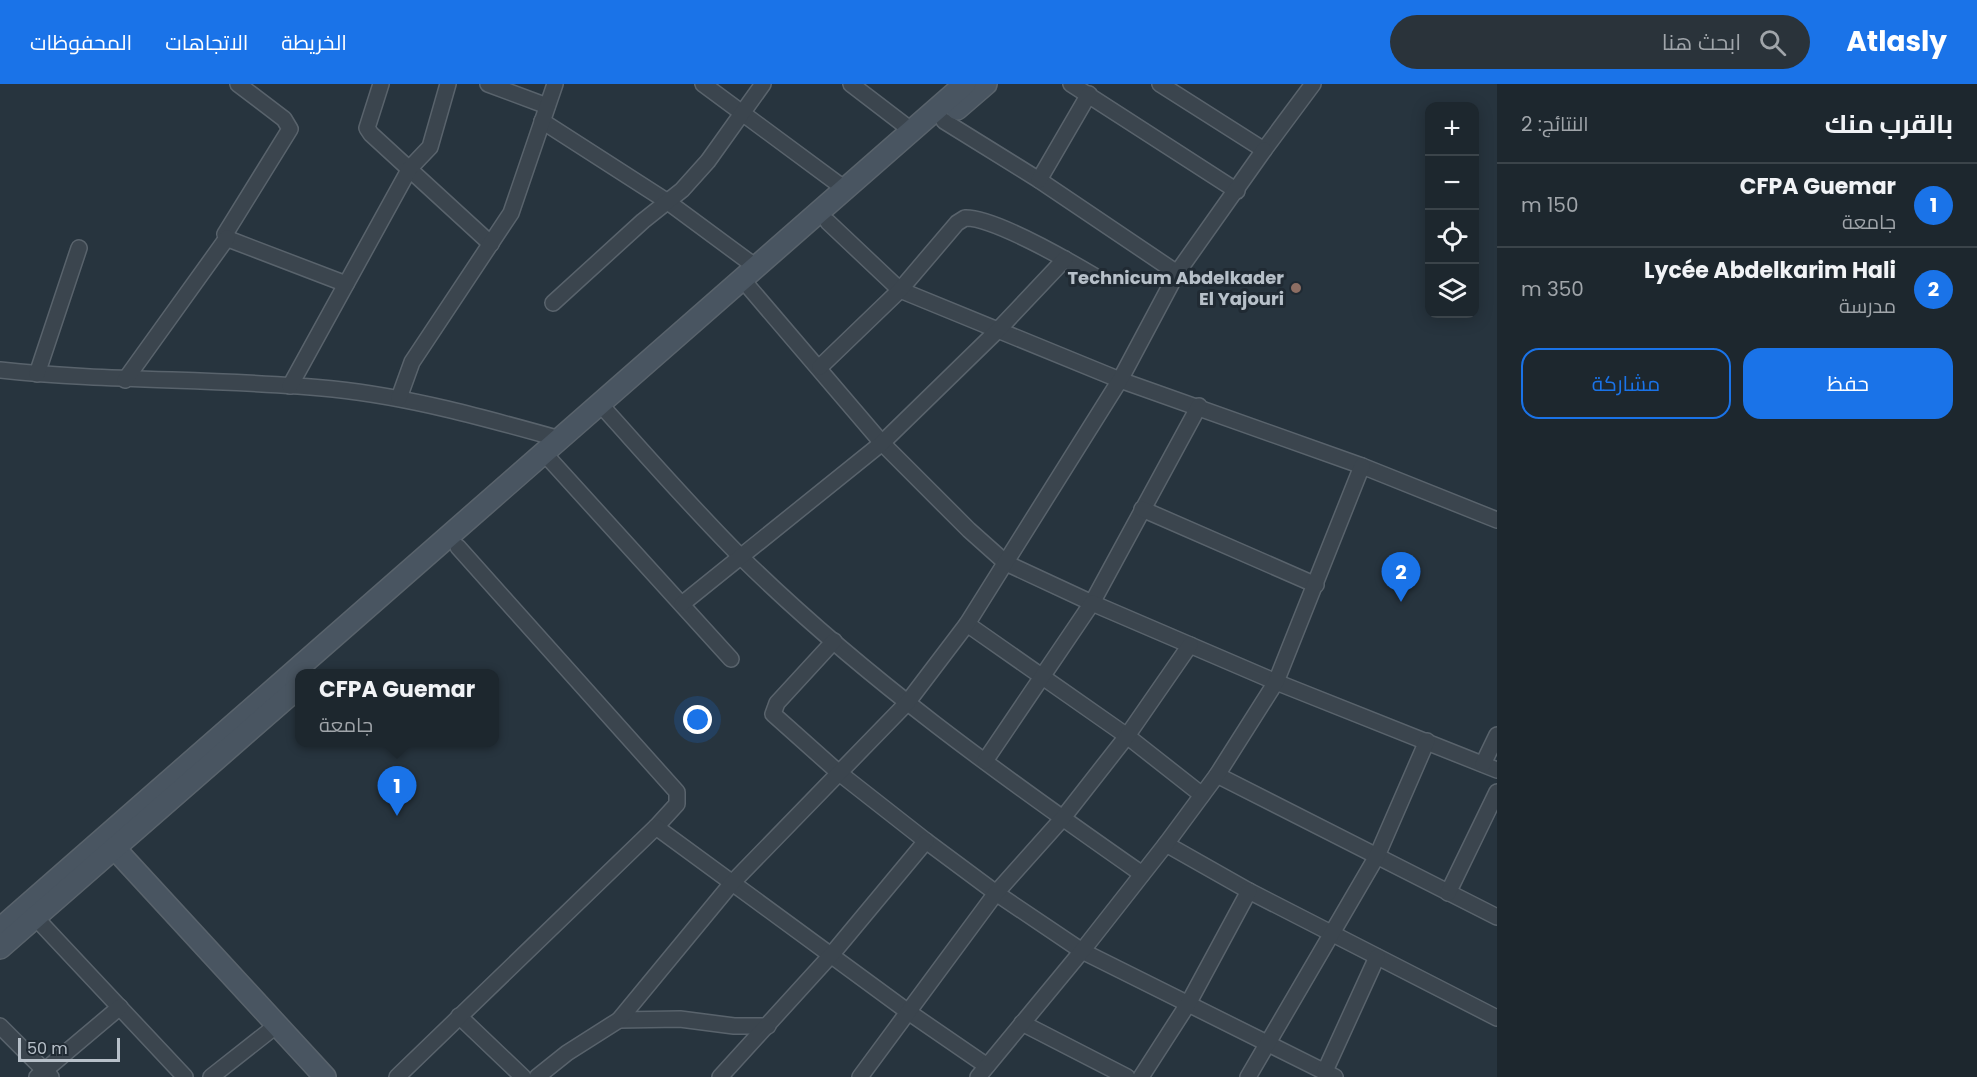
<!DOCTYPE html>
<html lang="ar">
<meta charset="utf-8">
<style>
body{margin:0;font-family:Poppins,Cairo,sans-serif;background:#2a333a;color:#f1f3f6;direction:rtl}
.controls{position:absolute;right:18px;top:18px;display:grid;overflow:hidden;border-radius:12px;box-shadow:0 3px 15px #0003}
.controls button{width:54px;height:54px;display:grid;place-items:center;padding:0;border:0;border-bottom:2px solid #3b444a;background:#1d272e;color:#f1f3f6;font:30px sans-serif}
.scale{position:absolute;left:18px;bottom:15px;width:102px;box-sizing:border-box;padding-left:6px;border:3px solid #b7c0c9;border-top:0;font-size:16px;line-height:21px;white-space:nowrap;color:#b7c0c9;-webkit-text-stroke:4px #202a33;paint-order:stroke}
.you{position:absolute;left:698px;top:636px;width:21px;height:21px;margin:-15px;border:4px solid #fff;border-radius:50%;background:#1a73e8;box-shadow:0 0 0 9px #1a73e833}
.badge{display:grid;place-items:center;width:39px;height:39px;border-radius:50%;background:#1a73e8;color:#fff;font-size:20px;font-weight:700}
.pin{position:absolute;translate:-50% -50px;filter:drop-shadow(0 2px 3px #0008)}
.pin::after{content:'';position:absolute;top:32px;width:21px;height:18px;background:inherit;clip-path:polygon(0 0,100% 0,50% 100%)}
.popup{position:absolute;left:295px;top:585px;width:204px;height:78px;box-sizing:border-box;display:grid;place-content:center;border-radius:12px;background:#1d272e;filter:drop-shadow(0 2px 4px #0005);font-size:20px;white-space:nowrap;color:#a0a5aa}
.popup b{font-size:22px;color:#f1f3f6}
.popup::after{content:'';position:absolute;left:50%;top:100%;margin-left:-12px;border:12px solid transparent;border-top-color:#1d272e}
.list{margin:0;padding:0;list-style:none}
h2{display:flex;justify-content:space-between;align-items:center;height:78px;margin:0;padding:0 24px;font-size:26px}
h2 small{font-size:20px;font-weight:400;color:#a0a5aa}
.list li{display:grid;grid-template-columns:39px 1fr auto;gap:18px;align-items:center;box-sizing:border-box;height:84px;padding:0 24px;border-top:2px solid #3b444a}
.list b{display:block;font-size:22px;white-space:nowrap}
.list p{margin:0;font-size:20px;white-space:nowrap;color:#a0a5aa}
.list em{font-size:20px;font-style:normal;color:#a0a5aa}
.actions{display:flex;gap:12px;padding:18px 24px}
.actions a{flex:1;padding:14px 0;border:2px solid #1a73e8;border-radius:18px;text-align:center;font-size:21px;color:#1a73e8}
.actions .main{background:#1a73e8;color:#fff}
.icon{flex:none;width:33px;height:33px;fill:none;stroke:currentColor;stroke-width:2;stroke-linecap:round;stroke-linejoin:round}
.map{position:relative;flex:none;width:1497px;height:993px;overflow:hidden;direction:ltr}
header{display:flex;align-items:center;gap:36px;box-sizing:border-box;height:84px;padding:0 30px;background:#1a73e8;color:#fff}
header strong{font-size:28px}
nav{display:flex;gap:33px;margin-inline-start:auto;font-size:21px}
.search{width:420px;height:54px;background:#2a333a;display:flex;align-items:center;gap:15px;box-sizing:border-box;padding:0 21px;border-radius:33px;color:#a0a5aa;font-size:22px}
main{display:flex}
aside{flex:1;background:#1d272e}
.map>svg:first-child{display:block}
</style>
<header>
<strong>Atlasly</strong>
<div class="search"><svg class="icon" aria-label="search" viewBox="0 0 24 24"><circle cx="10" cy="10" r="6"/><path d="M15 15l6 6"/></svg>ابحث هنا</div>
<nav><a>الخريطة</a><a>الاتجاهات</a><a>المحفوظات</a></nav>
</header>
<main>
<aside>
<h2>بالقرب منك<small>النتائج: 2</small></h2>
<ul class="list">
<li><span class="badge">1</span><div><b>CFPA Guemar</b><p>جامعة</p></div><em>150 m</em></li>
<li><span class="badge">2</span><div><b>Lycée Abdelkarim Hali</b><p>مدرسة</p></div><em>350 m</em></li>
</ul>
<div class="actions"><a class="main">حفظ</a><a>مشاركة</a></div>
</aside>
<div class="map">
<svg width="1497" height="993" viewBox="0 0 1497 993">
<rect width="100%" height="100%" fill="#27343e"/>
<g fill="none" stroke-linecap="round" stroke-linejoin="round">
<defs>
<g id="street">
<polyline points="238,0 284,35 290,45 225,150 231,156 346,200"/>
<polyline points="381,0 367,44 371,50 491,160"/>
<polyline points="488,0 547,22"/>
<polyline points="703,0 845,105"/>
<polyline points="851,0 911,46"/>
<polyline points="1071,0 1237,107"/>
<polyline points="1160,0 1264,66 1313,0"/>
<polyline points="542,37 668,118 756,183"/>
<polyline points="944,37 1039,96 1177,189"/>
<polyline points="1039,96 1089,10"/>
<polyline points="828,138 900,206 1120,296 1362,382 1497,436"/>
<polyline points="742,195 882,359 969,446 1006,479 1092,519 1199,322"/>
<polyline points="553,219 643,137 682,106 708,77 763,0"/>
<path d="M 820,283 L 900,206 L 957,139 L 965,134 C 993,133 1069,177 1096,193"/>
<path d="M 0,286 C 111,298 222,294 333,305 C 410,313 485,334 560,355"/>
<polyline points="37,290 79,164"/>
<polyline points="125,296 227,154"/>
<polyline points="290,302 410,84 430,63 448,0"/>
<polyline points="399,314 412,278 511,129 555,0"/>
<path d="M 600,320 C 646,371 692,424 741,473 C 863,593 1003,693 1142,790"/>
<polyline points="544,369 731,575"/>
<polyline points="1142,425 1316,501"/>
<polyline points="458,463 677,708 677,720 656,743"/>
<polyline points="682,520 882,359 998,246 1065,175"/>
<polyline points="967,540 1127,652 1202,711"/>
<polyline points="834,557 777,619 773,630 838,688 926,757 996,809 1082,867 1335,993"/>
<polyline points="985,677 1092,519 1276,598 1497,686"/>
<polyline points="1483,680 1497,651"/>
<polyline points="1217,691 1497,833"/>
<polyline points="1166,760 1249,807 1497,934"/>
<polyline points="1448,809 1497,708"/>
<polyline points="35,833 185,993"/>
<polyline points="459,932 523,993"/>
<polyline points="619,936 680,935 734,942 768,942"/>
<polyline points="1022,939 1127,993"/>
<polyline points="0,942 51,993"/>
<polyline points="1325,987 1377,873"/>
<polyline points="37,993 120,923"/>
<polyline points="211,993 277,941"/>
<polyline points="397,993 656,743 907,927 987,982"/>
<polyline points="537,993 567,969 619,936 732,799 907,619 967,540 1120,296 1177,189 1264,66"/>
<polyline points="720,993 832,870 926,757"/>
<polyline points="860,993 996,809 1062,735 1127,652 1190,561"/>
<polyline points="978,993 1082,867 1166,760 1217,691 1276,598 1362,382"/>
<polyline points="1141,993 1188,920 1249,807"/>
<polyline points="1248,993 1377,772 1427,657"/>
</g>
<g id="secondary">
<polyline points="957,25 986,0"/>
<polyline points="106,755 325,993"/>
<polyline points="0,845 965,0"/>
<polyline points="0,864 300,602"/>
</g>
</defs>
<!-- street casing -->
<use href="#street" stroke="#59636c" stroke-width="18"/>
<!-- secondary casing -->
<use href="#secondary" stroke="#59636c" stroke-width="24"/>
<!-- street -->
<use href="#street" stroke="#3b454e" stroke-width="15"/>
<!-- secondary -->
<use href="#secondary" stroke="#495561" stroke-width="21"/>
</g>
<!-- markers -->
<circle fill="#8d6e63" stroke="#202a33" stroke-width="2" cx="1296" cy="204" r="6"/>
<g text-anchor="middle" stroke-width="6" stroke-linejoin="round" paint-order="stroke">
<!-- poi labels -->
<g font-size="18" font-weight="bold" fill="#b7c0c9" stroke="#202a33" text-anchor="end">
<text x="1284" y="200">Technicum Abdelkader<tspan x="1284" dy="21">El Yajouri</tspan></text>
</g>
</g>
</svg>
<div class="controls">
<button>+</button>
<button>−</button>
<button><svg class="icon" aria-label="locate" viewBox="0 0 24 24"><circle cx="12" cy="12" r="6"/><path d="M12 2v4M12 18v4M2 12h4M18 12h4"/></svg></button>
<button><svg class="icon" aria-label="layers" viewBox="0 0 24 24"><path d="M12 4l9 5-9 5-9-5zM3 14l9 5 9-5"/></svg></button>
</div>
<div class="scale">50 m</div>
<div class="you"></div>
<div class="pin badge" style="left:397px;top:732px">1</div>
<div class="popup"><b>CFPA Guemar</b>جامعة</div>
<div class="pin badge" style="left:1401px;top:518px">2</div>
</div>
</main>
